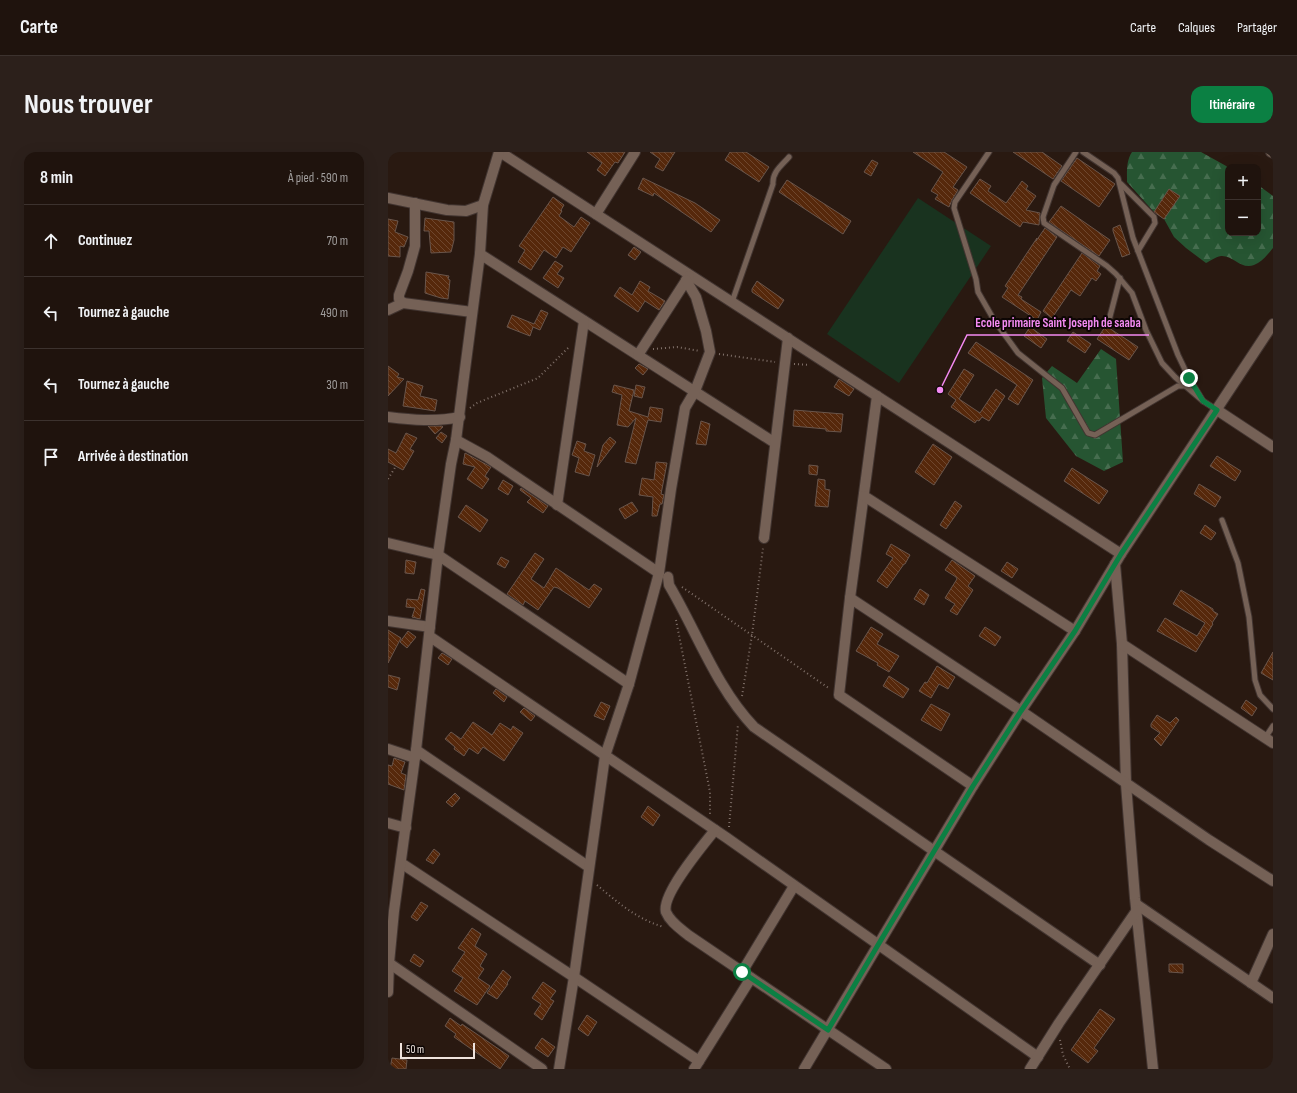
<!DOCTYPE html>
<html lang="fr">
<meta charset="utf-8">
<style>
body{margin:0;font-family:"Sofia Sans Condensed",sans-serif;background:#2c201b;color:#f1f3f6}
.controls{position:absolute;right:12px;top:12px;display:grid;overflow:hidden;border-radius:8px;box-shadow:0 4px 16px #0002}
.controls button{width:36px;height:36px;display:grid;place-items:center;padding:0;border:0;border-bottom:1px solid #3c322e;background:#1f130d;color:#f1f3f6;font:20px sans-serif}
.scale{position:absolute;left:12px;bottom:10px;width:75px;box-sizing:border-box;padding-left:4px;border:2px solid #efe3dd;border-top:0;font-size:11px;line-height:14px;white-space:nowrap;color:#efe3dd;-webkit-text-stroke:3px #0d0604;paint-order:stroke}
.stop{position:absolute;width:12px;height:12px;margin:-9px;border:3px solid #0b8043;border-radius:50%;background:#fff}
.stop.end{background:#0b8043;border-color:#fff;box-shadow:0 1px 4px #0008}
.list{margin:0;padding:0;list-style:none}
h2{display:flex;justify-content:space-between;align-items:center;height:52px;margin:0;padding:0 16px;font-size:17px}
h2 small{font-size:13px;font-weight:400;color:#a19e9d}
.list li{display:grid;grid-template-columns:26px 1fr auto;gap:12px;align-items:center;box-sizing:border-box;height:72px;padding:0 16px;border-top:1px solid #3c322e}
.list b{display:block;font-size:15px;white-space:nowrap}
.list em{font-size:13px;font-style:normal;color:#a19e9d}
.icon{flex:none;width:22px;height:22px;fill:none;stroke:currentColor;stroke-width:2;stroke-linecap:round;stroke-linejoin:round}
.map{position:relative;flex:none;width:885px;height:917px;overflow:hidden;border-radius:12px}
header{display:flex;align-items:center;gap:24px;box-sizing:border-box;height:56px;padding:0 20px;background:#1f130d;border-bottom:1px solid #3c322e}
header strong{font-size:19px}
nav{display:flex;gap:22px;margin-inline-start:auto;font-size:14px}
.intro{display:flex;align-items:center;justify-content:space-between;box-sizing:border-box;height:96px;padding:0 24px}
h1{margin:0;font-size:28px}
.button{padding:10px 18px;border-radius:12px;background:#0b8043;color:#fff;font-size:14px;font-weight:700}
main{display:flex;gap:24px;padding:0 24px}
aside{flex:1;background:#1f130d;border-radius:12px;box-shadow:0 4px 16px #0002}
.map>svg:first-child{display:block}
</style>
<header>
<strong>Carte</strong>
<nav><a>Carte</a><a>Calques</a><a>Partager</a></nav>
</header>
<div class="intro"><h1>Nous trouver</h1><a class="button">Itinéraire</a></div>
<main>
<aside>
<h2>8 min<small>À pied · 590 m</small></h2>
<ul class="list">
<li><svg class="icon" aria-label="ahead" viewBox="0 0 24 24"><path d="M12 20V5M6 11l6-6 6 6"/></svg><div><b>Continuez</b></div><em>70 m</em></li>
<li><svg class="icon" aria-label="left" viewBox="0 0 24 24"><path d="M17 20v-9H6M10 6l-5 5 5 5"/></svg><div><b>Tournez à gauche</b></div><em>490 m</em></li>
<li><svg class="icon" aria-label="left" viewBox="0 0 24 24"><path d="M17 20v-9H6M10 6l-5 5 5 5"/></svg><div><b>Tournez à gauche</b></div><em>30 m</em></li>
<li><svg class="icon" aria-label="arrive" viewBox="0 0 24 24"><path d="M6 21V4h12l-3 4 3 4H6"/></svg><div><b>Arrivée à destination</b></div></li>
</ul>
</aside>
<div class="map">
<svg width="885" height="917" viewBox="0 0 885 917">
<defs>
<pattern id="forest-firs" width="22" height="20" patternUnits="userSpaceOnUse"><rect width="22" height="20" fill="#265532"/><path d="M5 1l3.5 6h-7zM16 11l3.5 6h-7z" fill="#466d4f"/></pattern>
<pattern id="building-back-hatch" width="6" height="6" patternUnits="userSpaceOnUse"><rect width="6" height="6" fill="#56280b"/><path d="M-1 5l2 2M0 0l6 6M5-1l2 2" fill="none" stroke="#6f472e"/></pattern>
</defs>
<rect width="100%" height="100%" fill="#291911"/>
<!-- forest -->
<g fill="url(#forest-firs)">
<path d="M 744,0 L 813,0 L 840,15 L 840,81 L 870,81 L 870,33 L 885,44 L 885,96 C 879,103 874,110 866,113 C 853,118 845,103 833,104 C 827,105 822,109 818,111 L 798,96 L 786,85 L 776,67 L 791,44 L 781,37 L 766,60 L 739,30 C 739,20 738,9 744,0 Z"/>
<polygon points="713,197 728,207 735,310 716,319 688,304 658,266 654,226 664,214 689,231"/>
</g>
<!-- pitch -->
<polygon fill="#19331f" points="530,46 603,94 511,231 439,182"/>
<!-- building -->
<g fill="url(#building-back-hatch)" stroke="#69554b">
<polygon points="199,0 237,0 230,11 227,10 217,24 209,18 214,11"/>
<polygon points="262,0 287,0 275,19 267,15 272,7"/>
<polygon points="342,0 358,0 381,15 371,30 337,8"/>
<polygon points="525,0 556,0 579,15 565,35 570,38 564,48 561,55 547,47 550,43 543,39 555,20"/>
<polygon points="625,0 654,0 674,14 665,27"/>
<polygon points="689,6 727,32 711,55 673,29"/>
<polygon points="484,8 490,11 483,24 476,20"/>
<polygon points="255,26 307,51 332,68 323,80 266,41 265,44 250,37"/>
<polygon points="592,27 603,34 600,39 618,51 634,29 640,34 638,37 648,44 638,58 652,61 651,73 635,70 632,75 582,41"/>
<polygon points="399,28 463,69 455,82 391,40"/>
<polygon points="781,37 792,44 776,67 766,60"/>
<polygon points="165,45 176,53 173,58 174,59 171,64 186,75 193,65 202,71 183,100 175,95 168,106 156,98 143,118 130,110 137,98 131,94"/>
<polygon points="673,54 722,88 711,104 661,70"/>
<polygon points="37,66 66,70 66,88 63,100 43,101 41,79 36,79"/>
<polygon points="0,67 10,69 7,80 20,85 16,95 12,94 12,105 0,104"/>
<polygon points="732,73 742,102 734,105 725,79 725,76"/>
<polygon points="657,76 669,85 630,143 634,145 633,147 653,160 649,168 614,145 620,136 617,134 649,86 648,89"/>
<polygon points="246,95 253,100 247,108 240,103"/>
<polygon points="694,101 712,114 709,119 713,122 708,129 704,126 692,144 683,138 664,166 655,159"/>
<polygon points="167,109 175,114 169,122 176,126 170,136 155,126"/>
<polygon points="38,120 61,124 60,127 62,128 60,147 53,146 37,141"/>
<polygon points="252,129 262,135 260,139 277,149 271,158 257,149 250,160 226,144 232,135 244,143"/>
<polygon points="369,129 396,148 390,157 364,140 364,137"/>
<polygon points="153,158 160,161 152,178 145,175 142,184 119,175 124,163 146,172"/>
<polygon points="642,175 659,187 653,196 636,184"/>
<polygon points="717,175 721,176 750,195 741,208 709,187"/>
<polygon points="685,180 703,192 697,201 679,189"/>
<polygon points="588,190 645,228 630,253 620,247 629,233 580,201"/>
<polygon points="251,212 260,217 255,223 247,216"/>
<polygon points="0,214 11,222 9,225 16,227 0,244"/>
<polygon points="576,217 586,223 571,247 592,261 608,237 617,244 601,269 594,265 591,269 589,268 587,271 563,255 568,248 560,242"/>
<polygon points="451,227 466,237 461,244 446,235"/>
<polygon points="19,229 35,234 32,244 49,248 47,259 15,254"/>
<polygon points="226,233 246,238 241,259 260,265 262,255 275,257 273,270 260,268 248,312 237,310 248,266 240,275 229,273 234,243 224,240"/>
<polygon points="248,233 257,235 254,246 246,244"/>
<polygon points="406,258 455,262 453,280 438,279 438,277 405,274"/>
<polygon points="313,269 322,272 318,293 308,292"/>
<polygon points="40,274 54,274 55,275 47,282"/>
<polygon points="53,280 59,284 54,291 48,286"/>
<polygon points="18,281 29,286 22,297 26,299 15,318 0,310 0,297 8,301"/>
<polygon points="222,285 228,290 209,315 215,293"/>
<polygon points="189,289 198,292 196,299 207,303 201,324 187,320 191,306 184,303"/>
<polygon points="545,292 564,305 546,333 527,320"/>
<polygon points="77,301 103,315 97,324 101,327 94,337 79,327 87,315 75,312"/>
<polygon points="829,304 853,319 847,329 822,314"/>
<polygon points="268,310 279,311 273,342 276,343 274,352 272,352 269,364 264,364 265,345 251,343 254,326 266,328"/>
<polygon points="421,313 430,314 429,323 421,322"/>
<polygon points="684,316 720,339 711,352 676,329"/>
<polygon points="430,327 437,328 437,337 442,338 440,355 427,354"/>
<polygon points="115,328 125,334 120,343 110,337"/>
<polygon points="811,332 833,345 827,355 806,342"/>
<polygon points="133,336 160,354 155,361 139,350 143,346 132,338"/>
<polygon points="567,349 574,354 558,377 552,373"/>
<polygon points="244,350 250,359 237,367 231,357"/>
<polygon points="78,353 100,368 92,380 70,365"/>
<polygon points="817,373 828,381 823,388 812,381"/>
<polygon points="503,392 522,403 517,412 516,412 499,436 489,429 505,406 498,402"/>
<polygon points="147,401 156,407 143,427 156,436 168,416 201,438 206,432 214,437 201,456 170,436 166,435 150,458 137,449 135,453 119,442"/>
<polygon points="113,405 121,409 117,416 109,412"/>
<polygon points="18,408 28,410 26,422 17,421"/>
<polygon points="564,408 587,424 580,434 585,438 569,463 562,459 567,452 557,446 569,427 568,425 557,418"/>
<polygon points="619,410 630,417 624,426 613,419"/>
<polygon points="33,437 37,438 32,467 24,465 27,456 18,455 19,447 30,448"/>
<polygon points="532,437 541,443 536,453 526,447"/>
<polygon points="793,438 825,457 825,459 830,462 824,471 825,472 808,500 769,479 777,466 809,484 817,471 785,452"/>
<polygon points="483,475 495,482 489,492 511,504 501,520 489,513 490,511 468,499"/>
<polygon points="597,475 613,485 607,494 591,484"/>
<polygon points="0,478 13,486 0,511"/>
<polygon points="20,479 28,485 19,496 12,490"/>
<polygon points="885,500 885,528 873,521"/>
<polygon points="54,501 64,507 60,513 50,506"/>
<polygon points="549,514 567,525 560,537 551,532 543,546 531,539 537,530 539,531"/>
<polygon points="0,523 12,526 9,538 0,535"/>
<polygon points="501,524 521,537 515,546 495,534"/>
<polygon points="108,537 119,545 116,550 105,541"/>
<polygon points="858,548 869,556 864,564 853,556"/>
<polygon points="213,550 222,554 216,568 206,564"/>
<polygon points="543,552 562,562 553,579 533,568"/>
<polygon points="136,556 147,564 143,569 132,560"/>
<polygon points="769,563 782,571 788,565 791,568 773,594 766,587 772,581 763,575 763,572"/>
<polygon points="85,570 104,583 112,571 123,578 125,574 135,581 116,609 95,595 90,602 81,596 76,604 66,597 67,595 57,587 63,580 73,587"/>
<polygon points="6,606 17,610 13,621 18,623 16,638 0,632 0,613 4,614"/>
<polygon points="67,641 72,646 64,655 58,650"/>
<polygon points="260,654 272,663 265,674 253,665"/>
<polygon points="46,697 52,702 45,712 38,708"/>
<polygon points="33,750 40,754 29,769 23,765"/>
<polygon points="84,776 93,782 87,794 99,802 92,814 96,817 90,826 102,834 89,853 66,839 75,826 64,819 77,800 70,796"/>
<polygon points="26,802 36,809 32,815 22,809"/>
<polygon points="781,812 795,812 795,821 781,820"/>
<polygon points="115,818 123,825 119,831 120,832 109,847 99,841"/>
<polygon points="155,830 168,839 162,847 166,849 154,868 146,862 153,852 144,846"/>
<polygon points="712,857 727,867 706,896 710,899 700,911 683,898"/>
<polygon points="199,863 209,870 200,884 190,877"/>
<polygon points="62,866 73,874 74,872 121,904 112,917 66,885 68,882 57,874"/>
<polygon points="154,886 167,895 160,905 147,896"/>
<polygon points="4,906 19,908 18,917 2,917"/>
</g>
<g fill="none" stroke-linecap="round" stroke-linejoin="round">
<defs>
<g id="lane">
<polyline points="601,0 567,50 566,56 588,127 590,140 606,168 630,201 674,236 700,281 707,283 790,234 798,234"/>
<polyline points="688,0 666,33 655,65 656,71 719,114 728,122 744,141 758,178 774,211 787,225 815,249"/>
<polyline points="695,0 726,21 730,26 745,86 790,203 801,226 815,249 829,258"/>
<polyline points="733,32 766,65 767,71 750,99"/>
<path d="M 344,150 L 385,32 C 384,20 394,13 401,5"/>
<polyline points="720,172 732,126"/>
<polyline points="834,368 850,411 861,465 867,528 872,543 885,557"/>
<polyline points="877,586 885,574"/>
</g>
<g id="street">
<polyline points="112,0 733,402"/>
<polyline points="883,0 885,1"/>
<polyline points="0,46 59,58 78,59 95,53"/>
<polyline points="208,62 247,0"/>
<polyline points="92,102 387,291"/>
<polyline points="15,151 11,147 11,143 20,119 27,94 27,51"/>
<polyline points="0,158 15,151 84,160"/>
<polyline points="250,203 301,124"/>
<polyline points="489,244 462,446 451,543 585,634"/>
<polyline points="829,258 885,295"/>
<path d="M 0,265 C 24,268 48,270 72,265"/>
<polyline points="68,288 99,305 271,421"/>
<polyline points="476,344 687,479"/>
<polyline points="169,353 196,169"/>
<polyline points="376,386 400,186"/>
<polyline points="0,391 50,403 241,532"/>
<polyline points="727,412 734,492 738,632 747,746 765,917"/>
<path d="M 280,425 L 281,433 C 309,480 328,535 366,575 L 712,813"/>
<polyline points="462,446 633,559 821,688 885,729"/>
<polyline points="0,469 42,475"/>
<polyline points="41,484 339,686 650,905"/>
<polyline points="734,492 885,591"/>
<polyline points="0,597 27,606"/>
<polyline points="28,598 201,715"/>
<polyline points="0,671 18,676"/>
<path d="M 327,678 C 315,693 273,743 278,760 C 282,770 293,777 300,783 L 498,917"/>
<polyline points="13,711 186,825 311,909"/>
<polyline points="748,752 885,846"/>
<polyline points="0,808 1,811 154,917"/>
<polyline points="354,820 406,734"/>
<polyline points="863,831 885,782"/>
<polyline points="0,840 1,811 6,759 28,598 50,403 63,312 68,288 76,225 92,102 95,53 111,0"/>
<polyline points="171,917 186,825 217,604 241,532 271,421 283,337 297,256 307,239 322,200 318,179 308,145 298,128"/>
<polyline points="306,917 363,826"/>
<polyline points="416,917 585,634 633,559 687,479 733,402 885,172"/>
<polyline points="642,917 671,871 749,758"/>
</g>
</defs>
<!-- lane casing -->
<use href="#lane" stroke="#423531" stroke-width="7"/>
<!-- street casing -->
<use href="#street" stroke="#423531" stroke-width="12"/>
<!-- path -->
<g stroke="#80716a" stroke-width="2" stroke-dasharray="1 3" stroke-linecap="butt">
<polyline points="265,197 289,195 312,199"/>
<polyline points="331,202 387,210"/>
<polyline points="406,212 421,213"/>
<polyline points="82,256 89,251 150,226 182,194"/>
<polyline points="0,327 8,314"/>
<polyline points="294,435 442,537"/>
<polyline points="288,468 322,640 322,662"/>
<polyline points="354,544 364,483 375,396"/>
<polyline points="341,675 350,572"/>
<path d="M 209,733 C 229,750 250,768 276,775"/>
<polyline points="672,888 675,903 682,917"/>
</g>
<!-- lane -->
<use href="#lane" stroke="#756156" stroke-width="5"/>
<!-- street -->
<use href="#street" stroke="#756156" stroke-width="10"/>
</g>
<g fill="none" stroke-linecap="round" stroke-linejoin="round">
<!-- route -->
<polyline stroke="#0b8043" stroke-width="5" points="354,820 440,878 490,793 585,634 633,559 687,479 733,402 829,258 815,249 801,226"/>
</g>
<!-- callouts -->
<path fill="none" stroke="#f38af2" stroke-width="1.5" d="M552 238L579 183H761"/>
<circle fill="#f38af2" stroke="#0d0604" stroke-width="1.5" cx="552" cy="238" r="4"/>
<g font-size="13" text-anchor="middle" font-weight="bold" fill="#f38af2" stroke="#0d0604" stroke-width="4" stroke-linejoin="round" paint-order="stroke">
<text x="670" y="175">Ecole primaire Saint Joseph de saaba</text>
</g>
</svg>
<div class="controls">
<button>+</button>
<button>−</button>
</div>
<div class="scale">50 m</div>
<div class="stop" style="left:354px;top:820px"></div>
<div class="stop end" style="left:801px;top:226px"></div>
</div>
</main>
